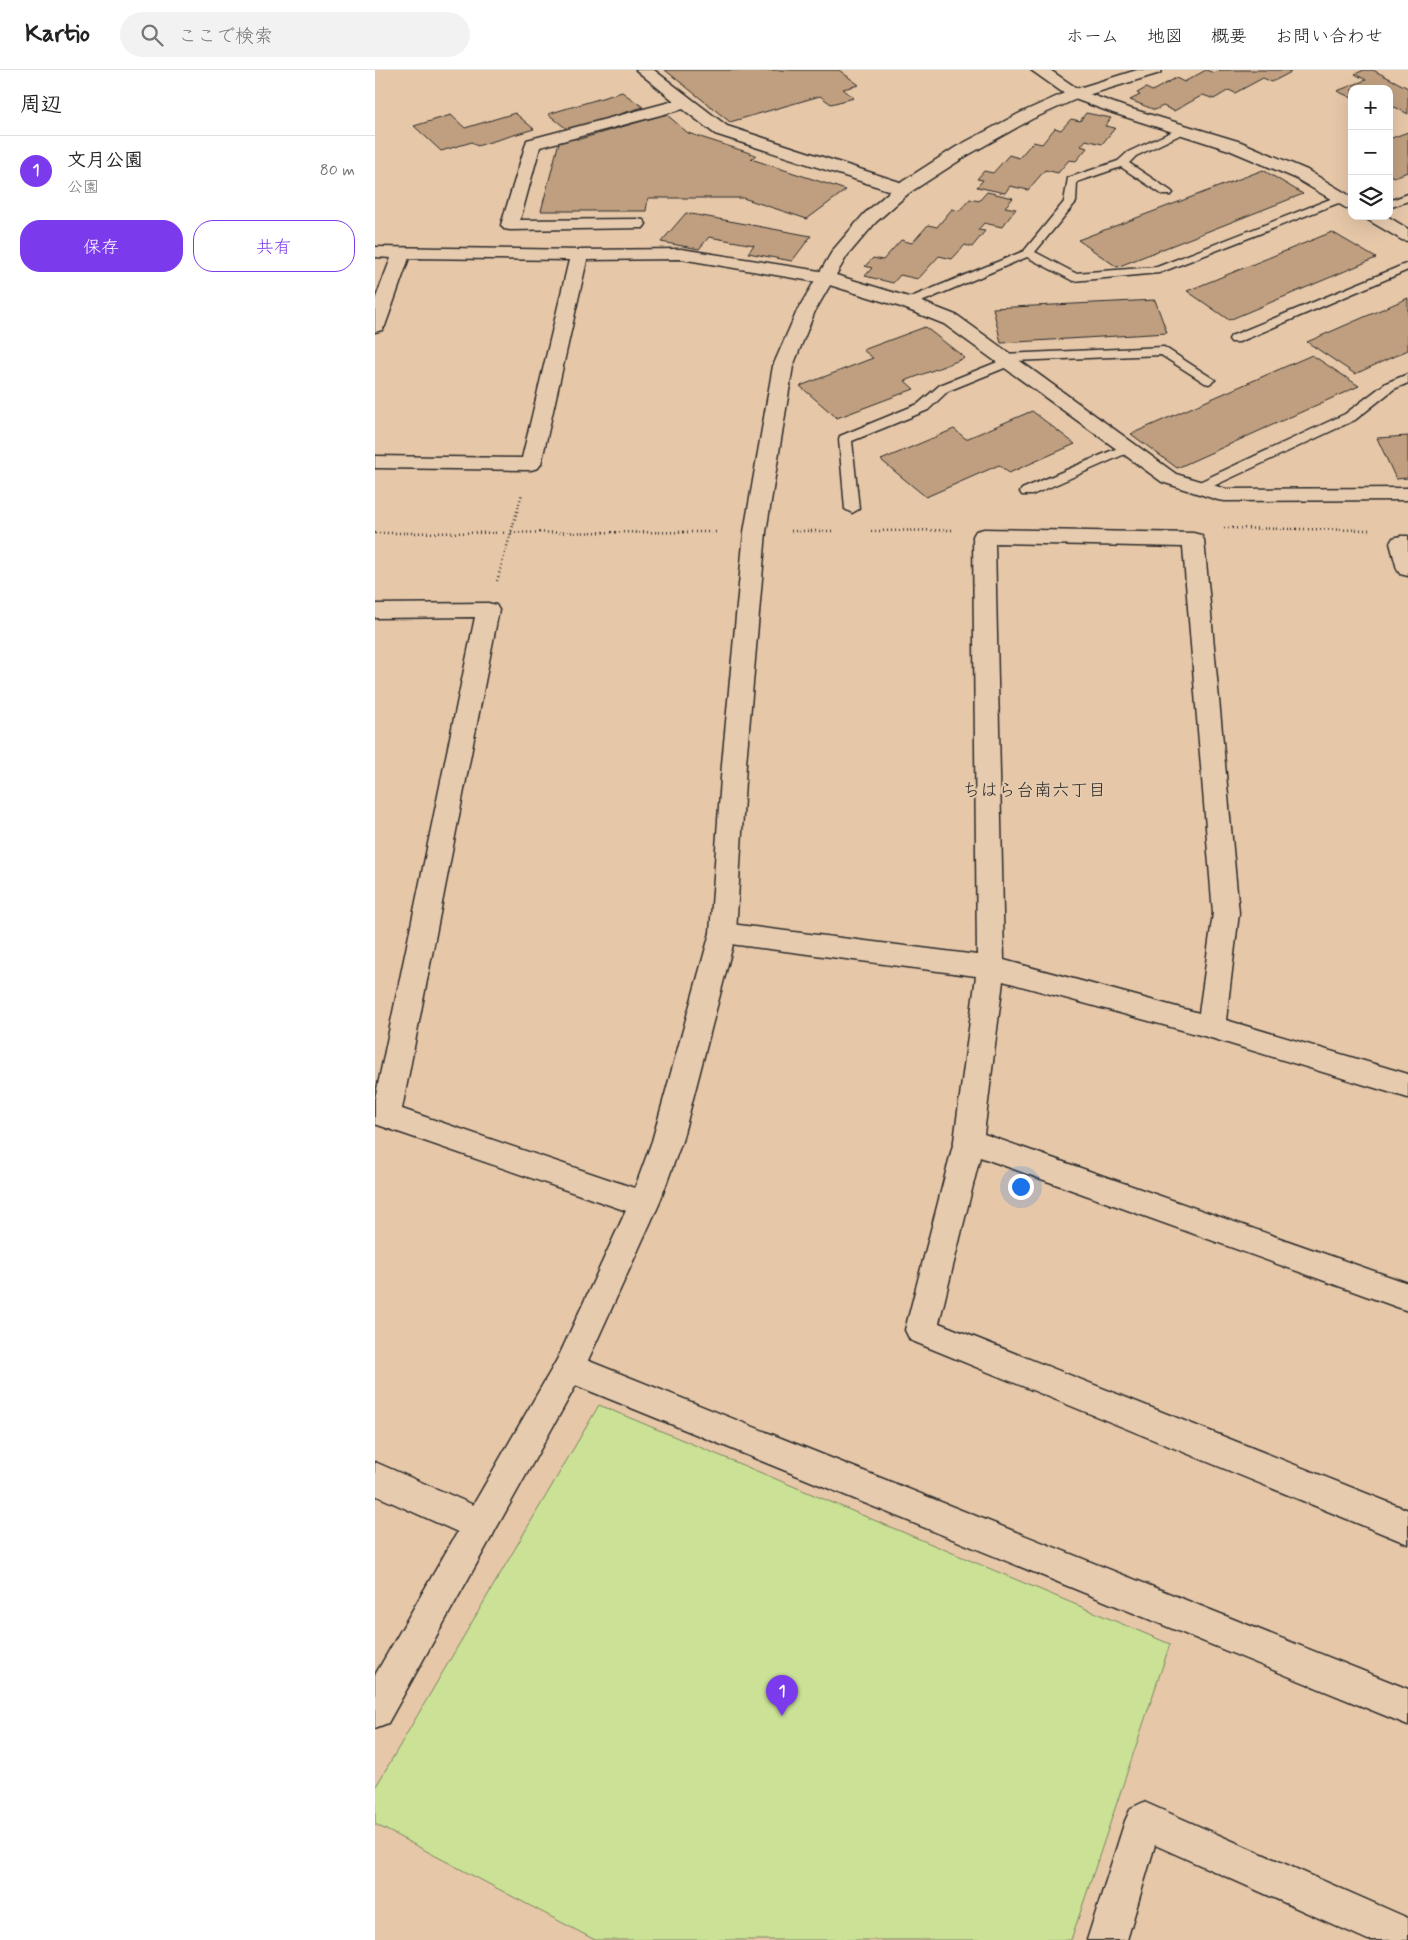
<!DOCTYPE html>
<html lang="ja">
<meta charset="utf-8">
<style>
body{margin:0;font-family:Mynerve,"Klee One",sans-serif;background:#f2f2f2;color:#222}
.controls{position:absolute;right:15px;top:15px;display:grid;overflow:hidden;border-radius:10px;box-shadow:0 5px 20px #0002}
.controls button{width:45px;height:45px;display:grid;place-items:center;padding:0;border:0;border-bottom:1px solid #e0e0e0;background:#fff;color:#222;font:25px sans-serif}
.you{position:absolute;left:645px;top:1116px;width:18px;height:18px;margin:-12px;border:4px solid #fff;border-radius:50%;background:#1a73e8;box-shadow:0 0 0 8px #1a73e833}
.badge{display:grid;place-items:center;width:32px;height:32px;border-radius:50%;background:#7c3aed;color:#fff;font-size:16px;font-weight:700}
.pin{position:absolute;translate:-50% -41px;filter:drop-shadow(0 1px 2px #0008)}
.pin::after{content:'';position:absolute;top:26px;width:18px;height:15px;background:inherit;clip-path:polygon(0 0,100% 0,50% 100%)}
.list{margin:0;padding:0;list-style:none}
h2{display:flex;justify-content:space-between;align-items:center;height:65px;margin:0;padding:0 20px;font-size:21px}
h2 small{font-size:16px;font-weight:400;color:#767676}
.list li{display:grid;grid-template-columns:32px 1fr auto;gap:15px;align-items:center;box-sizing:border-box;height:70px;padding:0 20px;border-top:1px solid #e0e0e0}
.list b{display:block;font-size:19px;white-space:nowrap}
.list p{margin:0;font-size:16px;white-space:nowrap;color:#767676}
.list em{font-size:16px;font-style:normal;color:#767676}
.actions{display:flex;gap:10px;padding:15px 20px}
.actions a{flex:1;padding:11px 0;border:1px solid #7c3aed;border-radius:20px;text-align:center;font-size:18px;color:#7c3aed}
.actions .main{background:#7c3aed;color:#fff}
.icon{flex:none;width:28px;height:28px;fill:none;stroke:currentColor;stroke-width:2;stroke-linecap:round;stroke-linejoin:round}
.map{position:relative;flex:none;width:1033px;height:1870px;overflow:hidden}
header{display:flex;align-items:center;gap:30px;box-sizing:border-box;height:70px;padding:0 25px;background:#fff;border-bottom:1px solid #e0e0e0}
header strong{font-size:24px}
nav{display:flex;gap:28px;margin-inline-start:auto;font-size:18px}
.search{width:350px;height:45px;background:#f2f2f2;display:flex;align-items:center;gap:12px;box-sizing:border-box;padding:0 18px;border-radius:28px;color:#767676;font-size:19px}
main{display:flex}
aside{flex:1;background:#fff}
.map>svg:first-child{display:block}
</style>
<header>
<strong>Kartio</strong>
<div class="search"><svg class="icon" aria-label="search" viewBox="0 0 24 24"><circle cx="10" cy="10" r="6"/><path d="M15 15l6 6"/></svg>ここで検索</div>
<nav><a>ホーム</a><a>地図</a><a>概要</a><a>お問い合わせ</a></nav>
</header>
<main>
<aside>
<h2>周辺<small></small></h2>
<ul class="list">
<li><span class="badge">1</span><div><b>文月公園</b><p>公園</p></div><em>80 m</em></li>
</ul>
<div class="actions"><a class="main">保存</a><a>共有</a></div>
</aside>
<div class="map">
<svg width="1033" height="1870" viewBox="0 0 1033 1870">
<rect width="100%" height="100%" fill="#e6c7a8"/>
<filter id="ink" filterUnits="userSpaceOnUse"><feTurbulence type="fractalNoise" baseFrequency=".02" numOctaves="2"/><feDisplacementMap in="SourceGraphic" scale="10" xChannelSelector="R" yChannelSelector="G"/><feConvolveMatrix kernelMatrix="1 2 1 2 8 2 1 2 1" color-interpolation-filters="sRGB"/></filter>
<g filter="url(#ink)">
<!-- green -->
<polygon fill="#cae196" stroke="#7a8660" points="224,1335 795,1574 696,1870 220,1870 0,1754 0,1718"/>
<!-- building -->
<g fill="#bf9f7f" stroke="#2b2b2b">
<polygon points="290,0 464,0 484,15 468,19 479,28 456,34 445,26 355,52"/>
<polygon points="831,0 839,3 846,0 911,0 916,2 897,12 888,8 860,23 854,20 839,29 828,25 799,41 788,36 780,40 755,30 765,25 762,23 771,18 777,21 801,8 809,12"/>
<polygon points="989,0 998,0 1033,18 1033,44 1020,37 1014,40 1014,19 977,19 977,28 962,21 991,10 980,4"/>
<polygon points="247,22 268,37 193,60 173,44"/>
<polygon points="140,43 159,59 102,76 97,72 66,81 39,56 76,45 90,58"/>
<polygon points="711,43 736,48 730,56 740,58 727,74 711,70 706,76 712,78 701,91 694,90 683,103 670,100 653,120 635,116 630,123 602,117 608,110 602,109 609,101 618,103 634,85 644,88 658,72 667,74 680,58 686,60 696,49 705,51"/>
<polygon points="291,44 313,63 381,85 376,89 471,120 432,149 368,128 273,128 271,141 166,141 185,68 205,69"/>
<polygon points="1033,62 1033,102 1019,107 1014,105 1014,69"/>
<polygon points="888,100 928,124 742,197 703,170"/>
<polygon points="612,122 638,128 630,137 641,139 627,157 609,153 603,160 610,161 597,177 590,175 577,189 564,186 543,209 525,205 518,213 490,206 497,198 490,196 498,188 508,190 526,170 537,173 553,155 562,157 577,139 584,141 595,129 604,131"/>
<polygon points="311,143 436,166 417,191 373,183 379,175 334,167 324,179 286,172"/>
<polygon points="957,162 1001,188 854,250 812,221"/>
<polygon points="1033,228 1033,280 980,304 932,272"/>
<polygon points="780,230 792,263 626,273 618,238"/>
<polygon points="550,257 590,288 530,311 539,319 462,348 425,316 498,288 488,280"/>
<polygon points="937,285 984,316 802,398 756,364"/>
<polygon points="657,341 700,374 634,403 624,395 551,427 506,390 579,359 591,369"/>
<polygon points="1033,366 1033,408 1021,409 1002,368"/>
</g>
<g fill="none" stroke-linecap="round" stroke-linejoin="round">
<defs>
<g id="lane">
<polygon points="807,57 812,60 811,62 761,86 754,93 796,121 798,123 796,125 788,125 746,97 702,112 701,132 660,182 700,203 782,197 963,126 967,125 973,128 971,130 784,203 698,211 652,187 537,236 533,237 527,233 529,230 649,181 689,132 693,108 743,91 753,82"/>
<polygon points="1033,124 1033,131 1014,138 1014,131"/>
<polygon points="1033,193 1033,200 864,272 856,272 854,269 856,266"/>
<polygon points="789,277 840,310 834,314 830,313 786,285 639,291 637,295 573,321 553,340 477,371 484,439 477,443 470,439 464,369 465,366 543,334 565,315 625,291 622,288 628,284"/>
<polygon points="1033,304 1033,313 1019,319 980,350 830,420 820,420 818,417 820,414 970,344 1011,313"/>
<polygon points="752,374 759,378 757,381 657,425 647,425 645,422 647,419"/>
</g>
<g id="street">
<polygon points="261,0 279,0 352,56 534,115 537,119 534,123 528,124 522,123 340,64 308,39 165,77 145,150 262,149 268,150 271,154 268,158 135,160 129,159 126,155 152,70 299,31"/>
<polygon points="656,0 675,0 706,21 750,37 866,72 932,100 977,127 977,139 971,138 920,108 854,80 738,43 694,27"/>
<polygon points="990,146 1012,146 1033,159 1033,171 1027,170 993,150"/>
<polygon points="0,177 204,180 306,179 451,202 540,229 583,246 801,404 851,419 1033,418 1033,430 850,431 843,430 787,412 569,254 526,237 448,213 306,189 212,190 166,394 163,398 156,400 0,398 0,386 147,388 194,190 34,188 10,256 7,260 0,262 0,230 16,188 0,187"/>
<path d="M 609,459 L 818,463 L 826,465 L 829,470 L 864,843 L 851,950 L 1033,1004 L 1033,1028 L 836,968 L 628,911 L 609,1064 L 1033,1213 L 1033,1241 L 605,1087 L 564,1253 L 1033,1440 L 1033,1474 L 535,1270 L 530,1260 L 579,1071 L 601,906 L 348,873 L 339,870 L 335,863 L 339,856 L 348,853 L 602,885 L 598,466 L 601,461 ZM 620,473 L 808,477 L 838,843 L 824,943 L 629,890 Z"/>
<polygon points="1026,466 1033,466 1033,506 1025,504 1022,499 1015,473 1018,468"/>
<polygon points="113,533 121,535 124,540 27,1039 280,1125 284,1134 280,1143 269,1147 0,1054 0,1029 100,547 0,548 0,534"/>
<polygon points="194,1283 1033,1619 1033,1655 183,1308 178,1298 183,1288"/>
<polygon points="0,1392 117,1443 122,1455 117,1467 105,1472 0,1425"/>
<polygon points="769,1732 1033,1848 1033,1870 993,1870 780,1775 752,1870 712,1870 750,1751 756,1738"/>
</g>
<polygon id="secondary" points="762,0 787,0 785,3 706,27 657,49 593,85 534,123 501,152 472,186 440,241 418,296 391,462 371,694 361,863 307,1071 284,1134 205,1308 13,1653 0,1658 0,1605 183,1288 254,1134 277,1071 335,863 347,694 369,462 398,296 422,241 458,180 489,144 522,115 581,77 645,43 694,21"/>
</defs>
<!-- lane casing -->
<use href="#lane" stroke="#2b2b2b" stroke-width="3"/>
<!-- street casing -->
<use href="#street" stroke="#2b2b2b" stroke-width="3"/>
<!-- secondary casing -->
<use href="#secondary" stroke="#2b2b2b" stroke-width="3"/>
<!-- path -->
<g stroke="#2b2b2b" stroke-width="2.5" stroke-dasharray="1 3" stroke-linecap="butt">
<polyline points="849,458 995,460"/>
<polyline points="416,461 459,461"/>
<polyline points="496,461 577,460"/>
<polyline points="0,463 344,462"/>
<polyline points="122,511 147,424"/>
</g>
<!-- lane -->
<use href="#lane" fill="#e7cbae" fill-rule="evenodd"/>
<!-- street -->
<use href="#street" fill="#e7cbae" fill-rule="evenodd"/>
<!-- secondary -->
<use href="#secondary" fill="#e7cbae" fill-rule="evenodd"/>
</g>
</g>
<g text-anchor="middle" stroke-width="4" stroke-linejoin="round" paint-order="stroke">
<!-- neighbourhood labels -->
<g font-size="18" fill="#2b2b2b" stroke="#e7cbae">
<text x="659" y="726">ちはら台南六丁目</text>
</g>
</g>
</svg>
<div class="controls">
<button>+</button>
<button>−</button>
<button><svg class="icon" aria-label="layers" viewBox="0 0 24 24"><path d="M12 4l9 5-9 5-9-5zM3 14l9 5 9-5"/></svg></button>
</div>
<div class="you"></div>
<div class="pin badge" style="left:407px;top:1646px">1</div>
</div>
</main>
